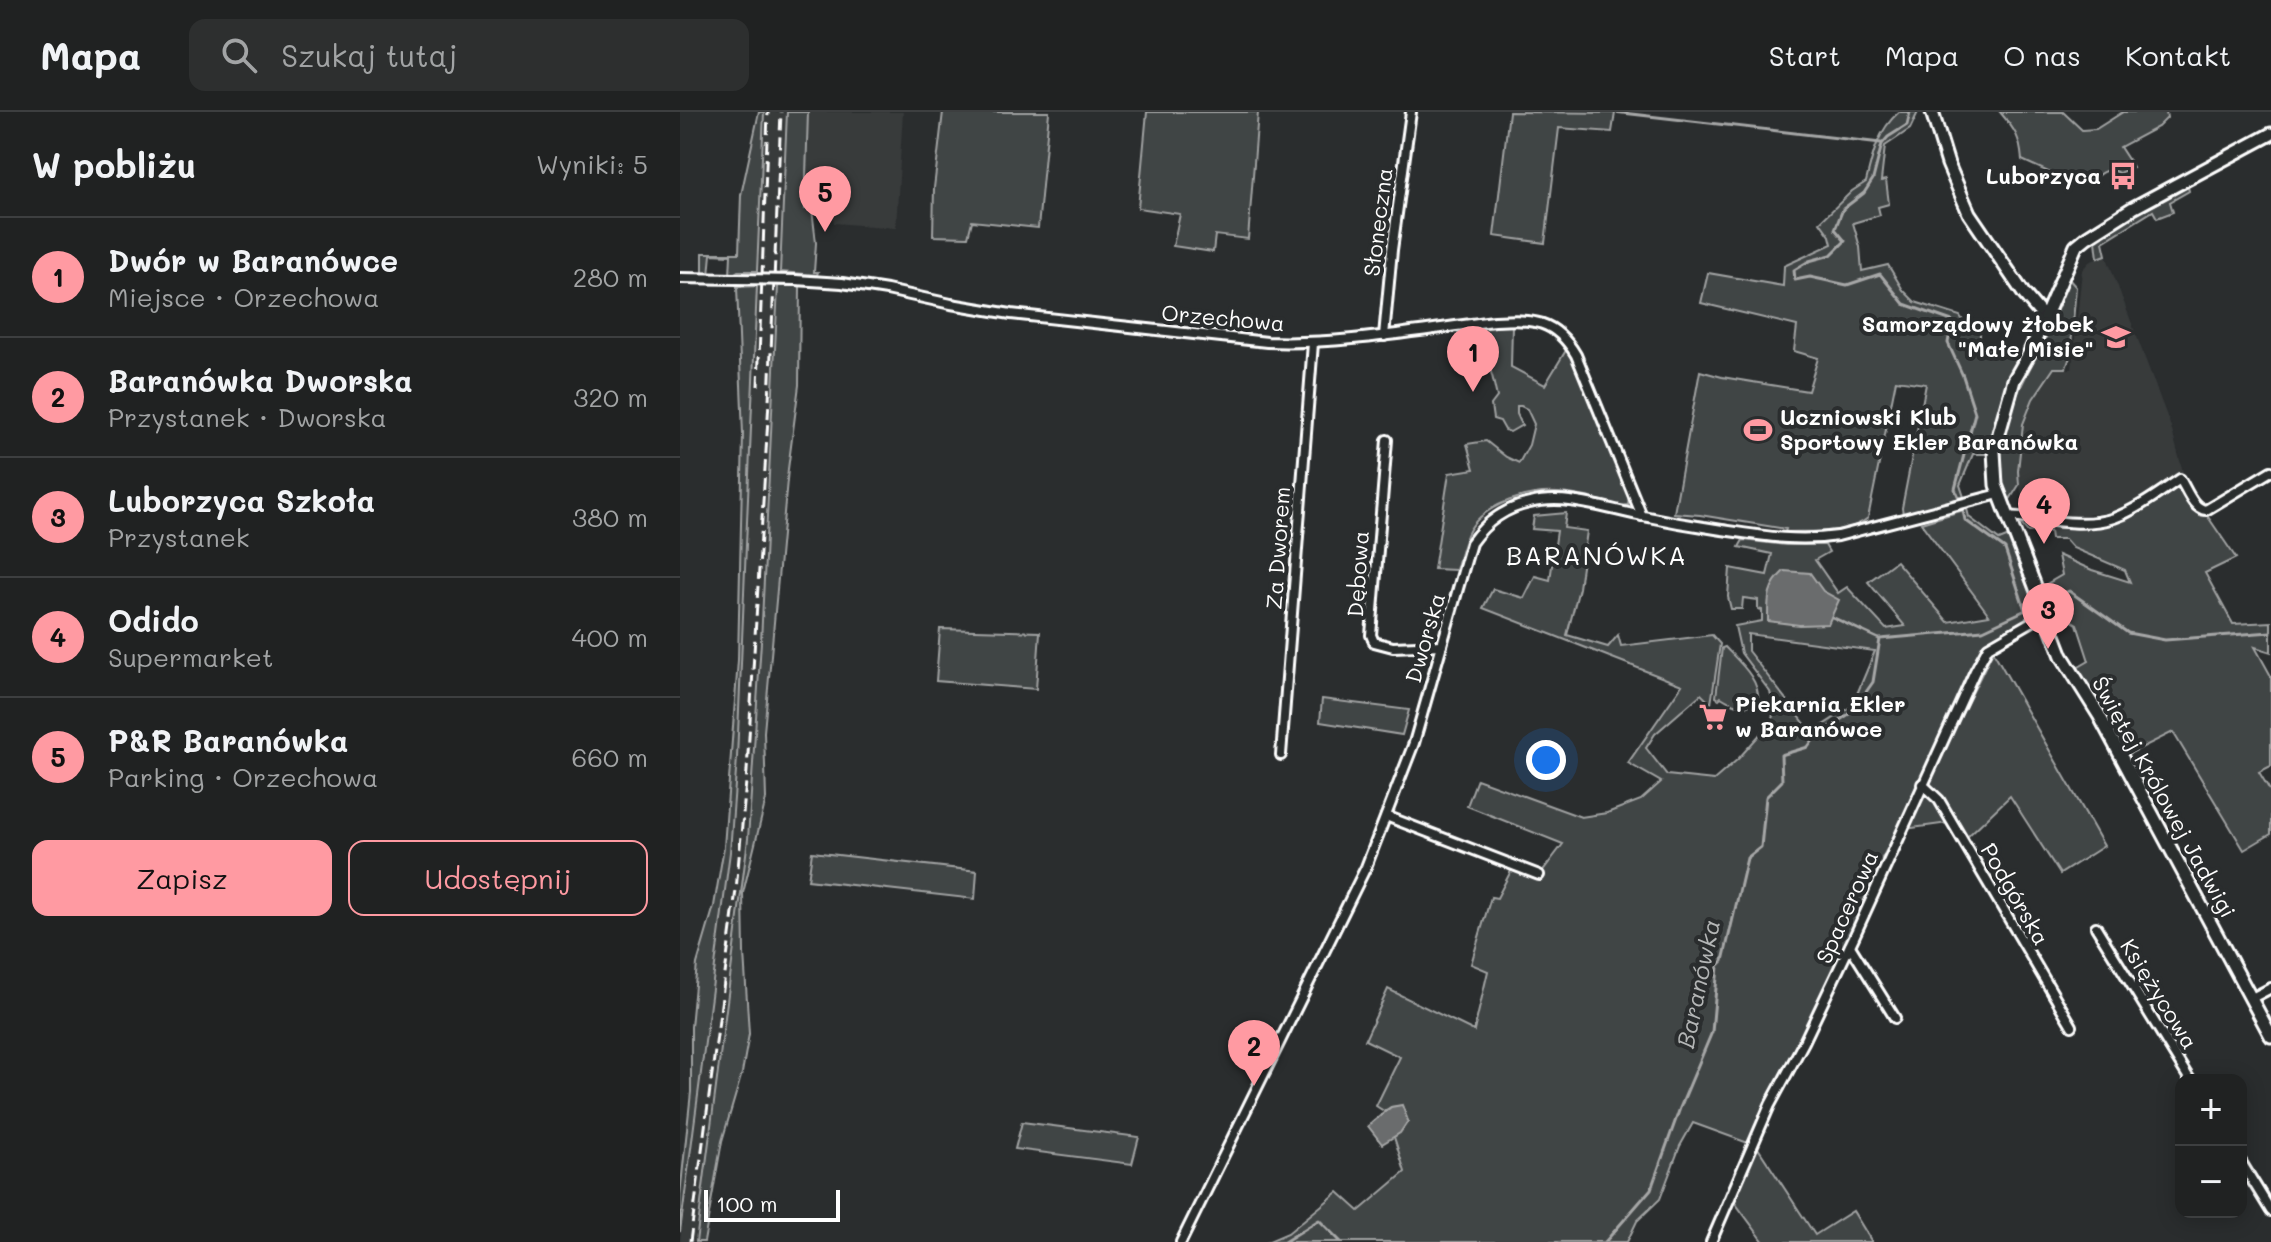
<!DOCTYPE html>
<html lang="pl">
<meta charset="utf-8">
<style>
body{margin:0;font-family:Mali,sans-serif;background:#2d2f2f;color:#f1f3f6}
.controls{position:absolute;right:24px;bottom:24px;display:grid;overflow:hidden;border-radius:16px;box-shadow:0 4px 20px #0003}
.controls button{width:72px;height:72px;display:grid;place-items:center;padding:0;border:0;border-bottom:2px solid #3d3f40;background:#202222;color:#f1f3f6;font:40px sans-serif}
.scale{position:absolute;left:24px;bottom:20px;width:136px;box-sizing:border-box;padding-left:8px;border:4px solid #fff;border-top:0;font-size:22px;line-height:28px;white-space:nowrap;color:#fff;-webkit-text-stroke:6px #2a2d2e;paint-order:stroke}
.you{position:absolute;left:866px;top:648px;width:28px;height:28px;margin:-20px;border:6px solid #fff;border-radius:50%;background:#1a73e8;box-shadow:0 0 0 12px #1a73e833}
.badge{display:grid;place-items:center;width:52px;height:52px;border-radius:50%;background:#ff9aa2;color:#111;font-size:26px;font-weight:700}
.pin{position:absolute;translate:-50% -66px;filter:drop-shadow(0 2px 4px #0008)}
.pin::after{content:'';position:absolute;top:42px;width:28px;height:24px;background:inherit;clip-path:polygon(0 0,100% 0,50% 100%)}
.list{margin:0;padding:0;list-style:none}
h2{display:flex;justify-content:space-between;align-items:center;height:104px;margin:0;padding:0 32px;font-size:34px}
h2 small{font-size:26px;font-weight:400;color:#a2a4a5}
.list li{display:grid;grid-template-columns:52px 1fr auto;gap:24px;align-items:center;box-sizing:border-box;height:120px;padding:0 32px;border-top:2px solid #3d3f40}
.list b{display:block;font-size:30px;white-space:nowrap}
.list p{margin:0;font-size:26px;white-space:nowrap;color:#a2a4a5}
.list em{font-size:26px;font-style:normal;color:#a2a4a5}
.actions{display:flex;gap:16px;padding:24px 32px}
.actions a{flex:1;padding:18px 0;border:2px solid #ff9aa2;border-radius:16px;text-align:center;font-size:28px;color:#ff9aa2}
.actions .main{background:#ff9aa2;color:#111}
.icon{flex:none;width:44px;height:44px;fill:none;stroke:currentColor;stroke-width:2;stroke-linecap:round;stroke-linejoin:round}
.map{position:relative;flex:none;width:1591px;height:1130px;overflow:hidden}
header{display:flex;align-items:center;gap:48px;box-sizing:border-box;height:112px;padding:0 40px;background:#202222;border-bottom:2px solid #3d3f40}
header strong{font-size:38px}
nav{display:flex;gap:44px;margin-inline-start:auto;font-size:28px}
.search{width:560px;height:72px;background:#2d2f2f;display:flex;align-items:center;gap:20px;box-sizing:border-box;padding:0 28px;border-radius:16px;color:#a2a4a5;font-size:30px}
main{display:flex}
aside{flex:1;background:#202222}
.map>svg:first-child{display:block}
</style>
<header>
<strong>Mapa</strong>
<div class="search"><svg class="icon" aria-label="search" viewBox="0 0 24 24"><circle cx="10" cy="10" r="6"/><path d="M15 15l6 6"/></svg>Szukaj tutaj</div>
<nav><a>Start</a><a>Mapa</a><a>O nas</a><a>Kontakt</a></nav>
</header>
<main>
<aside>
<h2>W pobliżu<small>Wyniki: 5</small></h2>
<ul class="list">
<li><span class="badge">1</span><div><b>Dwór w Baranówce</b><p>Miejsce · Orzechowa</p></div><em>280 m</em></li>
<li><span class="badge">2</span><div><b>Baranówka Dworska</b><p>Przystanek · Dworska</p></div><em>320 m</em></li>
<li><span class="badge">3</span><div><b>Luborzyca Szkoła</b><p>Przystanek</p></div><em>380 m</em></li>
<li><span class="badge">4</span><div><b>Odido</b><p>Supermarket</p></div><em>400 m</em></li>
<li><span class="badge">5</span><div><b>P&amp;R Baranówka</b><p>Parking · Orzechowa</p></div><em>660 m</em></li>
</ul>
<div class="actions"><a class="main">Zapisz</a><a>Udostępnij</a></div>
</aside>
<div class="map">
<svg width="1591" height="1130" viewBox="0 0 1591 1130">
<rect width="100%" height="100%" fill="#2a2d2e"/>
<filter id="ink" filterUnits="userSpaceOnUse"><feTurbulence type="fractalNoise" baseFrequency=".0125" numOctaves="2"/><feDisplacementMap in="SourceGraphic" scale="16" xChannelSelector="R" yChannelSelector="G"/><feConvolveMatrix kernelMatrix="1 2 1 2 8 2 1 2 1" color-interpolation-filters="sRGB"/></filter>
<g filter="url(#ink)">
<!-- built -->
<g fill="#373a3b">
<polygon points="84,0 107,0 100,160 78,159"/>
<polygon points="128,0 223,0 216,116 154,111 150,87 131,89 132,97 125,97"/>
<polygon points="1426,143 1491,315 1503,360 1437,400 1384,405 1344,402 1338,359 1343,312 1353,287 1374,256 1392,257 1402,158 1409,150"/>
<polygon points="77,174 98,174 81,530 68,727 16,1130 0,1130 50,740 57,646"/>
</g>
<!-- green -->
<g fill="#414445" stroke="#a0a2a2" stroke-width="2" fill-rule="evenodd">
<polygon points="79,0 84,0 77,159 58,159 50,164 51,143 31,142 29,164 23,164 23,141 59,141 61,83"/>
<polygon points="107,0 128,0 125,97 132,97 136,131 134,160 138,160 137,163 100,160"/>
<polygon points="263,0 369,0 358,116 292,109 288,125 253,124 254,76"/>
<polygon points="467,0 578,0 568,127 535,123 533,140 493,134 500,102 458,96"/>
<polygon points="829,0 935,1 932,20 879,16 865,131 814,124"/>
<path d="M 1219,0 L 1238,0 L 1230,17 L 1205,34 L 1201,69 L 1206,68 L 1209,92 L 1198,95 L 1200,103 L 1173,111 L 1180,135 L 1182,159 L 1208,153 L 1223,178 L 1235,190 L 1280,204 L 1286,213 L 1300,217 L 1300,237 L 1340,244 C 1324,275 1315,307 1308,342 L 1293,342 L 1280,373 L 1284,385 L 1223,402 L 1222,396 L 1246,272 L 1216,268 L 1188,406 C 1168,423 1130,419 1105,420 L 1106,417 L 1020,403 L 994,401 L 1020,259 L 1042,265 L 1128,279 L 1138,246 L 1114,239 L 1117,214 L 1021,191 L 1028,161 L 1103,174 L 1104,154 L 1152,132 L 1150,124 L 1140,110 L 1172,79 L 1186,70 C 1192,44 1198,18 1219,0 Z"/>
<path d="M 1320,0 L 1383,0 L 1402,18 L 1416,17 L 1443,0 L 1486,0 L 1487,6 L 1478,15 L 1440,35 L 1453,55 L 1439,61 C 1426,53 1417,64 1408,72 L 1403,67 L 1388,69 L 1342,48 C 1340,25 1335,18 1320,0 Z"/>
<polygon points="1508,75 1509,79 1490,90 1493,100 1477,106 1473,99 1423,130 1426,143 1418,146 1416,129 1423,124 1422,121"/>
<path d="M 1388,166 L 1396,175 L 1390,245 L 1386,256 L 1374,256 L 1353,287 L 1343,312 L 1338,359 L 1339,373 L 1329,389 C 1303,334 1342,273 1366,225 C 1375,206 1381,186 1388,166 Z"/>
<polygon points="77,174 57,646 50,740 0,1120 0,1083 11,980 11,915 17,852 34,794 44,735 58,548 63,322 57,175"/>
<polygon points="98,174 120,174 119,273 108,357 84,620 86,687 63,781 64,841 69,922 62,961 42,1029 24,1130 16,1130 68,727 81,530"/>
<path d="M 832,213 L 831,255 L 865,273 L 888,235 L 949,383 L 948,393 L 939,394 C 920,388 898,382 878,381 C 848,379 807,391 790,417 C 783,429 780,445 776,458 L 754,457 L 769,361 L 794,357 L 787,332 L 806,329 L 826,345 L 839,351 L 849,333 L 854,312 L 847,297 L 841,294 L 837,294 L 837,302 L 842,313 L 830,320 L 825,318 L 820,309 L 813,307 L 811,293 L 817,285 C 811,262 811,237 783,234 L 777,219 Z"/>
<polygon points="1499,375 1518,402 1526,402 1556,446 1525,461 1553,512 1591,510 1591,540 1575,535 1591,564 1591,654 1579,660 1591,680 1591,722 1564,738 1493,620 1447,643 1397,556 1409,549 1397,512 1374,498 1365,473 1382,463 1378,443 1412,458 1450,470 1445,458 1393,436 1385,427 1371,427 1370,419 1348,420 1341,412 1343,409 1407,416 1446,408"/>
<path d="M 1287,397 L 1289,405 L 1319,428 L 1329,424 L 1357,502 L 1305,533 L 1223,708 L 1202,746 L 1202,753 L 1148,874 L 1108,954 L 1085,991 L 1068,1031 L 1013,1011 L 1000,1034 L 980,1087 L 957,1109 L 947,1130 L 587,1130 L 608,1121 L 658,1080 L 679,1099 L 725,1060 L 714,1025 L 720,1020 L 728,1009 L 722,994 L 711,995 L 704,999 L 696,994 L 720,945 L 685,928 L 708,877 L 794,919 L 808,859 L 791,852 L 811,785 L 817,786 L 832,757 L 855,765 L 861,761 L 883,732 L 787,694 L 797,667 L 901,705 L 927,701 L 961,688 L 981,670 L 948,651 L 1002,573 L 803,496 L 813,477 L 844,486 L 855,464 L 870,468 L 877,419 L 852,417 L 854,404 L 886,401 L 884,416 L 907,419 L 899,476 L 887,523 L 928,535 L 938,523 L 941,534 L 1032,523 L 1040,532 L 1031,592 L 1021,582 L 975,622 L 966,636 L 987,663 L 1034,668 L 1058,647 L 1092,609 L 1094,594 L 1090,580 L 1061,541 L 1055,514 L 1082,509 L 1082,498 L 1078,497 L 1078,488 L 1063,486 L 1062,497 L 1051,497 L 1048,485 L 1050,456 L 1087,463 L 1092,442 L 1059,435 L 1063,428 L 1106,433 L 1145,433 L 1149,440 L 1135,448 L 1158,481 L 1167,475 L 1206,517 L 1225,514 L 1188,470 L 1216,449 L 1268,510 L 1309,503 L 1241,411 ZM 1068,522 L 1195,539 L 1172,594 L 1140,615 L 1130,618 L 1068,539 Z"/>
<polygon points="260,517 360,520 356,577 256,569"/>
<path d="M 1045,535 C 1059,550 1081,568 1078,590 C 1064,598 1054,593 1041,585 L 1039,587 L 1036,585 L 1042,536 Z"/>
<polygon points="1313,539 1424,734 1380,762 1330,684 1287,725 1278,728 1268,711 1225,717"/>
<polygon points="642,587 729,598 722,623 640,610"/>
<polygon points="132,740 297,759 295,787 128,768"/>
<polygon points="342,1010 459,1025 452,1052 335,1037"/>
<polygon points="1076,1033 1135,1123 1173,1099 1192,1130 1084,1130 1053,1088"/>
</g>
<!-- water -->
<g fill="#6a6c6d" stroke="#a6a7a7" stroke-width="2">
<path d="M 1104,459 L 1130,461 L 1143,479 L 1159,488 L 1148,512 L 1119,513 L 1088,509 C 1088,486 1087,475 1104,459 Z"/>
<polygon points="722,993 728,1009 720,1021 702,1032 688,1014 711,995"/>
</g>
<g fill="none" stroke-linecap="round" stroke-linejoin="round">
<!-- stream -->
<g stroke="#a6a7a7" stroke-width="3">
<polyline points="934,0 1201,31"/>
<polyline points="1230,0 1227,13 1208,25 1202,32 1193,67 1184,81 1163,97 1155,117 1165,129 1151,143 1129,149 1114,158 1115,168 1130,165 1167,173 1200,162 1224,192 1272,209 1268,231 1283,264 1295,301 1275,377 1279,386"/>
<polyline points="1283,399 1285,408 1325,437 1345,498"/>
<polyline points="1371,487 1389,479 1448,521 1485,528 1591,520"/>
<polyline points="1152,505 1199,527"/>
<polyline points="604,1130 639,1108 661,1130"/>
<polyline points="925,1130 971,1077 1000,996 1032,920 1038,854 1043,849 1067,746 1081,735 1086,685 1102,669 1101,643 1128,635 1136,624 1172,600 1193,570 1200,527 1303,518 1352,495"/>
</g>
<defs>
<g id="minor">
<polyline points="0,166 57,167"/>
<path d="M 115,168 L 162,171 L 207,178 L 271,192 L 331,202 L 587,230 C 664,233 739,218 815,209 C 853,207 875,207 896,243 L 962,404"/>
<polyline points="704,224 712,138 731,0"/>
<polyline points="707,328 691,523 694,530 713,535 762,533"/>
<path d="M 1327,404 C 1361,406 1402,417 1434,406 C 1458,397 1479,381 1500,367 C 1507,378 1513,397 1526,398 L 1591,359"/>
<polyline points="601,643 633,231"/>
<polyline points="1242,672 1259,688 1392,914"/>
<polyline points="706,704 859,763"/>
<polyline points="1416,815 1510,968"/>
<polyline points="1170,834 1215,906"/>
<polyline points="1570,887 1591,876"/>
<polyline points="1561,1050 1591,1099"/>
<path d="M 501,1130 L 686,755 L 734,631 L 791,431 C 806,410 824,396 850,391 C 885,382 923,396 958,403 C 986,409 1014,414 1042,418 C 1082,424 1118,430 1158,424 L 1319,382"/>
<polyline points="1031,1130 1090,993 1124,930 1174,825 1295,559 1308,535 1365,502"/>
</g>
<g id="tertiary">
<polyline points="1252,0 1268,52 1289,101 1344,182 1365,207"/>
<polyline points="1591,22 1453,96 1407,125 1396,134 1350,240 1334,268 1314,339 1316,373 1382,544 1419,603 1591,924"/>
</g>
</defs>
<!-- minor casing -->
<use href="#minor" stroke="#fff" stroke-width="14"/>
<!-- tertiary casing -->
<use href="#tertiary" stroke="#fff" stroke-width="17"/>
<!-- minor -->
<use href="#minor" stroke="#2a2d2e" stroke-width="8"/>
<!-- tertiary -->
<use href="#tertiary" stroke="#2a2d2e" stroke-width="11"/>
<!-- rail -->
<g stroke="#fff" stroke-width="3" stroke-dasharray="12 6" stroke-linecap="butt">
<polyline points="78,274 88,0"/>
<polyline points="10,1130 56,778 67,659 89,289 101,0"/>
</g>
<defs>
<polyline id="minor-bridge" points="57,167 115,168"/>
</defs>
<!-- minor-bridge casing -->
<use href="#minor-bridge" stroke="#fff" stroke-width="14" stroke-linecap="butt"/>
<!-- minor-bridge -->
<use href="#minor-bridge" stroke="#2a2d2e" stroke-width="8"/>
</g>
</g>
<!-- icons -->
<defs>
<symbol id="bus-bare" viewBox="-9 -9 18 18"><path d="M-5-6H5V4H4V6H2V4H-2V6H-4V4H-5ZM-3.5-4V0h7V-4ZM-3.5 1.2v1.5H-2V1.2ZM2 1.2v1.5H3.5V1.2Z" fill="#ff9aa2" stroke="#2a2d2e" stroke-width="2.5" paint-order="stroke"/></symbol>
<symbol id="school-bare" viewBox="-9 -9 18 18"><path d="M0-5L7-2L0 1L-7-2ZM-4 1L0 2.5L4 1V4Q0 6-4 4Z" fill="#ff9aa2" stroke="#2a2d2e" stroke-width="2.5" paint-order="stroke"/></symbol>
<symbol id="stadium-bare" viewBox="-9 -9 18 18"><path d="M0-5a6.5 5 0 1 0 0 10a6.5 5 0 1 0 0-10ZM-3.5-1.8h7v3.6h-7Z" fill="#ff9aa2" stroke="#2a2d2e" stroke-width="2.5" paint-order="stroke"/></symbol>
<symbol id="supermarket-bare" viewBox="-9 -9 18 18"><path d="M-6-5.5h2.5l.6 2H6L4.5 2H-2.5L-4.4-4H-6ZM-1.5 3.2a1.3 1.3 0 1 0 .1 0ZM3 3.2a1.3 1.3 0 1 0 .1 0Z" fill="#ff9aa2" stroke="#2a2d2e" stroke-width="2.5" paint-order="stroke"/></symbol>
</defs>
<g fill-rule="evenodd">
<use href="#bus-bare" x="1423" y="44" width="40" height="40"/>
<use href="#school-bare" x="1416" y="205" width="40" height="40"/>
<use href="#stadium-bare" x="1058" y="298" width="40" height="40"/>
<use href="#supermarket-bare" x="1013" y="585" width="40" height="40"/>
</g>
<g text-anchor="middle" stroke-width="8" stroke-linejoin="round" paint-order="stroke">
<!-- poi labels -->
<g font-size="22" font-weight="bold" fill="#fff" stroke="#2a2d2e" text-anchor="end">
<text x="1421" y="72">Luborzyca</text>
<text x="1414" y="220">Samorządowy żłobek<tspan x="1414" dy="25">"Małe Misie"</tspan></text>
<text x="1100" y="313" text-anchor="start">Uczniowski Klub<tspan x="1100" dy="25">Sportowy Ekler Baranówka</tspan></text>
<text x="1055" y="600" text-anchor="start">Piekarnia Ekler<tspan x="1055" dy="25">w Baranówce</tspan></text>
</g>
<!-- street labels -->
<g font-size="22" fill="#fff" stroke="#2a2d2e">
<text transform="translate(698 110) rotate(-83)" y="8">Słoneczna</text>
<text transform="translate(543 206) rotate(5)" y="8">Orzechowa</text>
<text transform="translate(598 436) rotate(-86)" y="8">Za Dworem</text>
<text transform="translate(678 462) rotate(-86)" y="8">Dębowa</text>
<text transform="translate(745 526) rotate(-74)" y="8">Dworska</text>
<text transform="translate(1484 685) rotate(61)" y="8">Świętej Królowej Jadwigi</text>
<text transform="translate(1335 782) rotate(60)" y="8">Podgórska</text>
<text transform="translate(1167 795) rotate(-66)" y="8">Spacerowa</text>
<text transform="translate(1479 882) rotate(58)" y="8">Księżycowa</text>
</g>
<!-- water labels -->
<g font-size="24" font-style="italic" fill="#b4b6b6" stroke="#2a2d2e">
<text transform="translate(1019 872) rotate(-78)" y="8">Baranówka</text>
</g>
<!-- quarter labels -->
<g font-size="26" letter-spacing="2" fill="#fff" stroke="#2a2d2e">
<text x="917" y="453">BARANÓWKA</text>
</g>
</g>
</svg>
<div class="controls">
<button>+</button>
<button>−</button>
</div>
<div class="scale">100 m</div>
<div class="you"></div>
<div class="pin badge" style="left:793px;top:280px">1</div>
<div class="pin badge" style="left:574px;top:974px">2</div>
<div class="pin badge" style="left:1368px;top:537px">3</div>
<div class="pin badge" style="left:1364px;top:432px">4</div>
<div class="pin badge" style="left:145px;top:120px">5</div>
</div>
</main>
